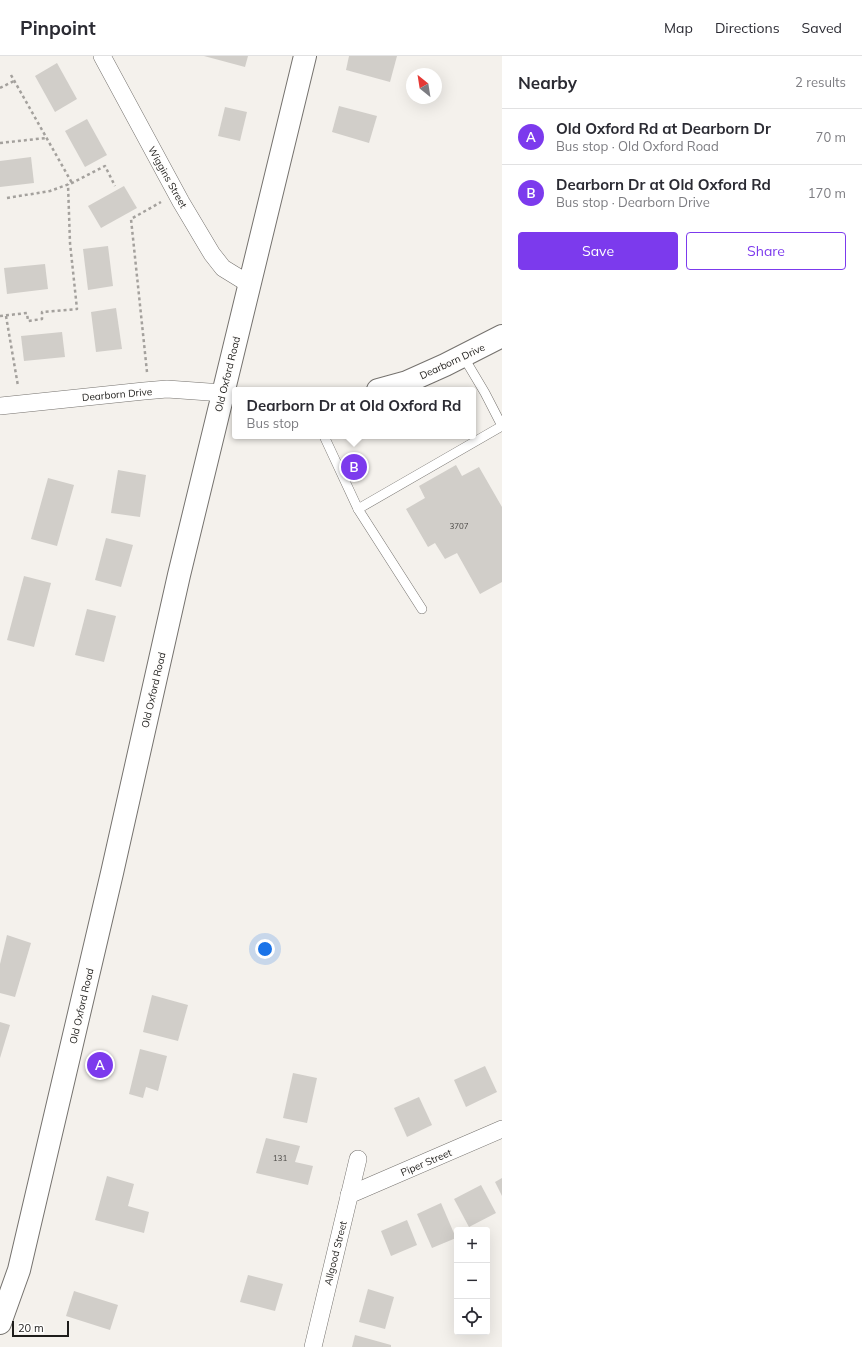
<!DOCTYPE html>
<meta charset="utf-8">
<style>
body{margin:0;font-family:Mulish,sans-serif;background:#f2f2f3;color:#2b2b33}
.controls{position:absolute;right:12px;bottom:12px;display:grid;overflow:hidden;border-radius:4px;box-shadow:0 4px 16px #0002}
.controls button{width:36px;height:36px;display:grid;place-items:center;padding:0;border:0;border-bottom:1px solid #e1e1e2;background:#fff;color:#2b2b33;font:20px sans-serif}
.compass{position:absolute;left:406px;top:12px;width:36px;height:36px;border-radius:50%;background:#fff;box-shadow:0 4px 16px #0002;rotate:330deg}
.scale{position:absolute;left:12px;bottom:10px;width:57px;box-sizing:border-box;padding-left:4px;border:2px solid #1e1d1b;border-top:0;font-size:11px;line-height:14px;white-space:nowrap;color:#1e1d1b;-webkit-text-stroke:3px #fffefd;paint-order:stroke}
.you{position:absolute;left:265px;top:893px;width:14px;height:14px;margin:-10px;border:3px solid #fff;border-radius:50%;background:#1a73e8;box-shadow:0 0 0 6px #1a73e833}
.badge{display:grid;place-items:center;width:26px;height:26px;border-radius:50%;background:#7c3aed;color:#fff;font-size:13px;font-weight:700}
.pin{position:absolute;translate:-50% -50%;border:2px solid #fff;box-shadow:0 1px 4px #0006}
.popup{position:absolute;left:232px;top:331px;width:244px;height:52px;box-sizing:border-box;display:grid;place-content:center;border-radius:4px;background:#fff;filter:drop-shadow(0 1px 3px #0005);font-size:13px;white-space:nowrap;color:#7c7c81}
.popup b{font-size:15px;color:#2b2b33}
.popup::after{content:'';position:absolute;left:50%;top:100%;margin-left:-8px;border:8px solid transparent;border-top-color:#fff}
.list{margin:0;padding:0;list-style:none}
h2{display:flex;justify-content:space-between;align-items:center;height:52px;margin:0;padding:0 16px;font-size:17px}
h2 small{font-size:13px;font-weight:400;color:#7c7c81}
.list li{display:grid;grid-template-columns:26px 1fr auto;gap:12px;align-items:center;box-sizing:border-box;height:56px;padding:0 16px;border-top:1px solid #e1e1e2}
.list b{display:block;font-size:15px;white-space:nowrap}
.list p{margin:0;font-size:13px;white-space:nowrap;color:#7c7c81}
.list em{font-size:13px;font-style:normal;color:#7c7c81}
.actions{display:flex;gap:8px;padding:12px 16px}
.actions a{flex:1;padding:9px 0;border:1px solid #7c3aed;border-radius:4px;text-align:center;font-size:14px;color:#7c3aed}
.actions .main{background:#7c3aed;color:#fff}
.icon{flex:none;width:22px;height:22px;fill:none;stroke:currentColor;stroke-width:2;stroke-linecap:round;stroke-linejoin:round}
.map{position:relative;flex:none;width:502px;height:1291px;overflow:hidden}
header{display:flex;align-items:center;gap:24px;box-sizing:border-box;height:56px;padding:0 20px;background:#fff;border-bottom:1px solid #e1e1e2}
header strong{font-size:19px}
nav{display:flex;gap:22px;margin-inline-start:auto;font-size:14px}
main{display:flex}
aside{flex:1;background:#fff}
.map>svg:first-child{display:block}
</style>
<header>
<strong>Pinpoint</strong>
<nav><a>Map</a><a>Directions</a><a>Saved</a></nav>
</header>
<main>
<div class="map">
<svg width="502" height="1291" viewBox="0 0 502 1291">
<rect width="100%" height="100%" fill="#f4f1ec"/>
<!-- building -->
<g fill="#d1cec9">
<polygon points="204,0 248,0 245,11"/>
<polygon points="349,0 397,0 390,26 346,14"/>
<polygon points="57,7 77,43 55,56 35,20"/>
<polygon points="339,50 377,60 369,87 332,76"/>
<polygon points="225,51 247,56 240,85 218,80"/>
<polygon points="87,63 107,99 85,111 65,75"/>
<polygon points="31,101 34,127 0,131 0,105"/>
<polygon points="124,130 137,152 101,172 88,150"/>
<polygon points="108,190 113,230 88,234 83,193"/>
<polygon points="45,208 48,233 7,238 4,212"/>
<polygon points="116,252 122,293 96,296 91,256"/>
<polygon points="62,276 65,301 24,305 21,280"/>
<polygon points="456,409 462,420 479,411 502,451 502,526 480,538 457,497 445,503 435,487 428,491 406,453 425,442 419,430"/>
<polygon points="118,414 146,419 140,461 111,457"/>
<polygon points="48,422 74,429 57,490 31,483"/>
<polygon points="106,482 133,489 121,531 95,524"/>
<polygon points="24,520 51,527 34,591 7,584"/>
<polygon points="87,553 116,560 104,606 75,599"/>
<polygon points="7,879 31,887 15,941 0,937 0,908"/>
<polygon points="152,939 188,949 178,985 143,976"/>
<polygon points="0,966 10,969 0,1002"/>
<polygon points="140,993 167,1000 158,1035 146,1031 143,1042 129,1038"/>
<polygon points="485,1010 497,1036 466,1051 454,1024"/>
<polygon points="293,1017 317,1022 307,1067 283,1062"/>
<polygon points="419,1041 432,1069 407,1081 394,1052"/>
<polygon points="266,1082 300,1090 295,1106 313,1110 308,1129 256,1117"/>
<polygon points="107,1120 134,1128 128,1150 149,1156 144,1177 95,1164"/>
<polygon points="502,1122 502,1140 495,1126"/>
<polygon points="481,1129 496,1157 469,1171 454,1143"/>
<polygon points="441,1147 456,1182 432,1192 417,1158"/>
<polygon points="407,1164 417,1189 391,1200 381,1175"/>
<polygon points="248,1219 283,1228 275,1255 240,1246"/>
<polygon points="368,1233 394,1241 385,1273 359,1266"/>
<polygon points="74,1235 118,1249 110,1274 66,1260"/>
<polygon points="355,1279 391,1289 391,1291 352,1291"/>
</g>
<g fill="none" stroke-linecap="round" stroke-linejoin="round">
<defs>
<g id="lane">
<polyline points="463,300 485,337 502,370"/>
<polyline points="324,380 358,453 502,370"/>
<polyline points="358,453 422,553"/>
</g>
<g id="street">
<polyline points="102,0 181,146 212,198 223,212 249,228"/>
<polyline points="0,350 144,335 167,333 223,337"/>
<polyline points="349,1139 502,1073"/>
<polyline points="313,1291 358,1103"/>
</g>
<g id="secondary">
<polyline points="378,334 407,326 445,309 502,280"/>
<polyline points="0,1267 19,1214 112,817 179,519 305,0"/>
</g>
</defs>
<!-- lane casing -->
<use href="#lane" stroke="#75726e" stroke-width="10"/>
<!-- street casing -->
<use href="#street" stroke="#75726e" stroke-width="18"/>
<!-- secondary casing -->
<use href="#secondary" stroke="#75726e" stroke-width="24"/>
<!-- path -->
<g stroke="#a4a19d" stroke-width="2.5" stroke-dasharray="3 3" stroke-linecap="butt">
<polyline points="11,19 72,127"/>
<polyline points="0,32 14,25"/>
<polyline points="0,87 46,82"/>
<polyline points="7,142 50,135 72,127 105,110 115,130"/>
<polyline points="0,260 27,257 28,265 42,263 42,256 77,253 70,187 68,128"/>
<polyline points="6,260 18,330"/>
<polyline points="147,316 131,163 161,146"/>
</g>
<!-- lane -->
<use href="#lane" stroke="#fff" stroke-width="9"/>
<!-- street -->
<use href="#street" stroke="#fff" stroke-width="17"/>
<!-- secondary -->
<use href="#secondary" stroke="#fff" stroke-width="22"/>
</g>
<g text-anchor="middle" stroke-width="3.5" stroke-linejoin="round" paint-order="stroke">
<!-- number labels -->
<g font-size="8" fill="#4b4946">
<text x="459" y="473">3707</text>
<text x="280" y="1105">131</text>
</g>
<!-- street labels -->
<g font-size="10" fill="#1e1d1b" stroke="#fffefd">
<text transform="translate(168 121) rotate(61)" y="4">Wiggins Street</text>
<text transform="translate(452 305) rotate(-25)" y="4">Dearborn Drive</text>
<text transform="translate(227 318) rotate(-76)" y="4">Old Oxford Road</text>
<text transform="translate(117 338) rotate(-5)" y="4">Dearborn Drive</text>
<text transform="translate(153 634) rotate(-77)" y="4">Old Oxford Road</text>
<text transform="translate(81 950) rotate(-77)" y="4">Old Oxford Road</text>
<text transform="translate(426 1106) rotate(-23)" y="4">Piper Street</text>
<text transform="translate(335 1197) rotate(-76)" y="4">Allgood Street</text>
</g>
</g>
</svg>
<div class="controls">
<button>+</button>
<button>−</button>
<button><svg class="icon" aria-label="locate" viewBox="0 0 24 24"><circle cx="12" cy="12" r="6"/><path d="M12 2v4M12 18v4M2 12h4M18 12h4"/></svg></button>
</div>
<svg class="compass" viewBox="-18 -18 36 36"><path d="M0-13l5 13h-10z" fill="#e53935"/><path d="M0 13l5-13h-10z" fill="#7c7c81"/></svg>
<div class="scale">20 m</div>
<div class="you"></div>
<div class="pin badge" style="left:100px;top:1009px">A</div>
<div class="pin badge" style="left:354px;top:411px">B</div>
<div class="popup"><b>Dearborn Dr at Old Oxford Rd</b>Bus stop</div>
</div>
<aside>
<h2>Nearby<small>2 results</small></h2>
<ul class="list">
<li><span class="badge">A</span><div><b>Old Oxford Rd at Dearborn Dr</b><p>Bus stop · Old Oxford Road</p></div><em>70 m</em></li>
<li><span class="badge">B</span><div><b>Dearborn Dr at Old Oxford Rd</b><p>Bus stop · Dearborn Drive</p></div><em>170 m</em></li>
</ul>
<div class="actions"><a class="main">Save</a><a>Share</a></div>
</aside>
</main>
